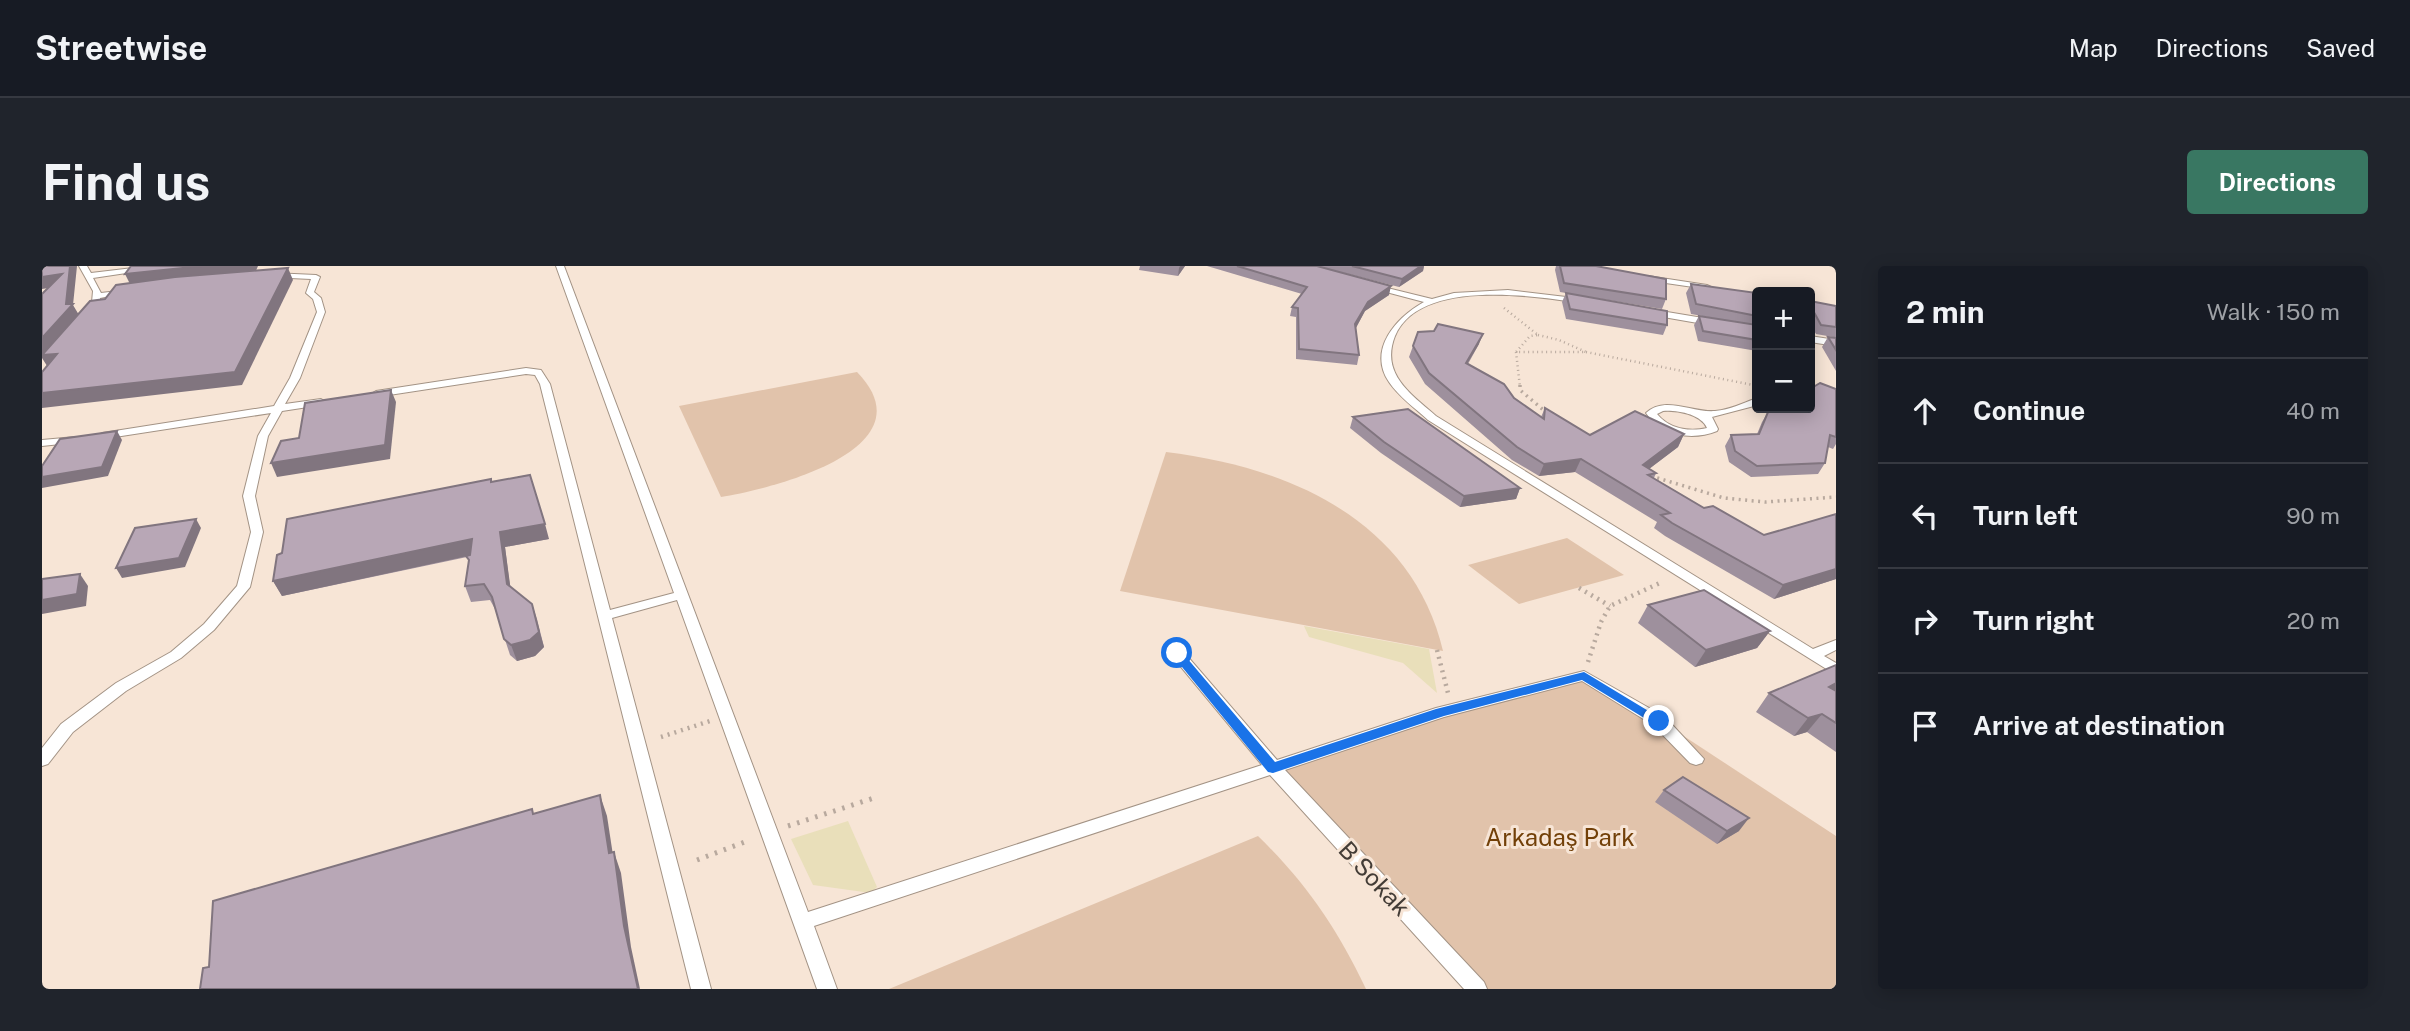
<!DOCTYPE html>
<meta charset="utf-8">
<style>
body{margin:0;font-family:"Public Sans",sans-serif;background:#20242c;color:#f1f3f6}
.controls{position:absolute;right:21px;top:21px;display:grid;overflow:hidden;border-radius:7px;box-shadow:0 4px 18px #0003}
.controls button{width:63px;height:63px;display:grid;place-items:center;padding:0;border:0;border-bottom:2px solid #363941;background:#171b24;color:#f1f3f6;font:35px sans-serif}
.stop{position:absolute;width:21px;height:21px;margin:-16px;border:5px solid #1a73e8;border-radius:50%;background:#fff}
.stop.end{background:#1a73e8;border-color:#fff;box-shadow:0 2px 7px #0008}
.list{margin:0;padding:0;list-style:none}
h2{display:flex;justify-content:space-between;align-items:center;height:91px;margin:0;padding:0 28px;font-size:30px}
h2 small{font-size:23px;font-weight:400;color:#9ea1a6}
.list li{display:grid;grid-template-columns:46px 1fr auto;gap:21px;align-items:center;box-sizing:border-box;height:105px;padding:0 28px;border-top:2px solid #363941}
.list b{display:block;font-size:26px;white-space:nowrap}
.list em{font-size:23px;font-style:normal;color:#9ea1a6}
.icon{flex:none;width:38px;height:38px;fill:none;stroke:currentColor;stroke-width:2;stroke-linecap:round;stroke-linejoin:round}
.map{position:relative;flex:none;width:1794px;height:723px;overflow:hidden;border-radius:7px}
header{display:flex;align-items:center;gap:42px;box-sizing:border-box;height:98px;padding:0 35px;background:#171b24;border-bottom:2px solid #363941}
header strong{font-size:33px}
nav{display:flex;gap:38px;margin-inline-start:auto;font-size:24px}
.intro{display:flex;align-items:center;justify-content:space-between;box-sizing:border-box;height:168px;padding:0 42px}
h1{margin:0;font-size:49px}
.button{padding:18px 32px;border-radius:7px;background:#397762;color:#fff;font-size:24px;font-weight:700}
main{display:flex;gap:42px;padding:0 42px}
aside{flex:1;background:#171b24;border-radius:7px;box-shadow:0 4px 18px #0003}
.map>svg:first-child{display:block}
</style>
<header>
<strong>Streetwise</strong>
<nav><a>Map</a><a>Directions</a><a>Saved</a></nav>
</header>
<div class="intro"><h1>Find us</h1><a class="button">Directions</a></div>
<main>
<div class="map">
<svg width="1794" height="723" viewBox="0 0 1794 723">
<rect width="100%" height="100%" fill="#f7e5d6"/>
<!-- green -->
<g fill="#e1c3ab">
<path d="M 815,106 C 890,183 730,223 679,231 L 637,140 Z"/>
<path d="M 1124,186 C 1247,201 1370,254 1401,385 L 1078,325 Z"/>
<polygon points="1525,272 1582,309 1477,338 1426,299"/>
<polygon points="1542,410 1567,421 1794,570 1794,723 1435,723 1231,502 1399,446"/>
<path d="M 1216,570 C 1265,618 1294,661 1324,723 L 847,723 Z"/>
</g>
<!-- sand -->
<g fill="#e9dfba">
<polygon points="1262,360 1387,383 1395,427 1361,397 1267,371"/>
<polygon points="806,555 835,621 829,627 771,619 749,573"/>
</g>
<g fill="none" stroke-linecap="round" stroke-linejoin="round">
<defs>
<g id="service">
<polygon points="37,0 45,0 49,7 108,0 131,0 51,12 59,27 84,24 88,26 58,32 58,36 54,38 50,36 51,25"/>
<polygon points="514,0 522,0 766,646 1220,499 1130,390 1128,387 1135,382 1140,384 1235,494 1394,442 1542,405 1623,451 1662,493 1660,497 1654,499 1648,497 1611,459 1540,415 1402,451 1243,504 1442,716 1445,723 1422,723 1228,509 772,660 795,723 775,723 635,334 570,352 669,723 649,723 498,118 493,109 484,108 334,131 329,128 334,125 484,102 499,104 508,118 568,344 632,327"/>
<polygon points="230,7 274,9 278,11 272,26 279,32 283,46 258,112 243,138 279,133 284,136 279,139 240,145 226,170 213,230 221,266 208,321 172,364 139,392 84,425 31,466 6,498 0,500 0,482 19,458 74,417 129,386 162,358 195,320 209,266 201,230 216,170 229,147 60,173 55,170 60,167 232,140 248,112 275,46 271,33 264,27 269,13 227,11 226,9"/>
<polygon points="1606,10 1665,19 1669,21 1665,23 1603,14 1602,12"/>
<path d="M 1329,18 L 1390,33 L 1412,27 L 1466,24 L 1541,33 L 1542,35 L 1538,37 C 1489,29 1377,13 1353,70 C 1338,108 1369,128 1394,150 L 1771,383 L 1794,374 L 1794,384 L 1782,390 L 1794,397 L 1794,409 L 1386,154 C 1373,142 1357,131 1347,116 C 1325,83 1355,51 1382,36 L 1329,22 Z"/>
<polygon points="1607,43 1673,54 1677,57 1673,60 1604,48 1604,44"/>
<polygon points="1768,70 1794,74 1794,80 1768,76"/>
<path d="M 1715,132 L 1715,139 L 1712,140 L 1670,151 L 1676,163 L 1675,165 C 1650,175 1619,170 1604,147 C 1623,129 1650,147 1673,145 C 1688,144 1701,137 1715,132 ZM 1621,145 C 1635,144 1659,148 1665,162 C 1647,166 1627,163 1615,148 Z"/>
<polygon points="33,171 38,174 37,176 0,180 0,174"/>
</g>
</defs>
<!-- service casing -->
<use href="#service" stroke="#a39385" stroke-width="2"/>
<!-- path-far3 -->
<g stroke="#b8a99e" stroke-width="2.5" stroke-dasharray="1 3.5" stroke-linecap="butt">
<polyline points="1462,42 1496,69"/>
<polygon points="1496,69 1517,74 1544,86 1474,86 1488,70"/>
<polyline points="1474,86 1478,121"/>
<polyline points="1544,86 1711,119"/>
</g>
<!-- path-far2 -->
<g stroke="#b8a99e" stroke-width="3.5" stroke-dasharray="2 4.5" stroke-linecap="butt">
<polyline points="1478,119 1478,124 1506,148"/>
<polyline points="1609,210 1682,232 1723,236 1794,231"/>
</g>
<!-- path-far1 -->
<g stroke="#b8a99e" stroke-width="4.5" stroke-dasharray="2 5" stroke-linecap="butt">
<polyline points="1537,322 1568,340"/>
<polyline points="1395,384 1406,427"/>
<polyline points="1546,396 1559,356 1568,340 1620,316"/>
<polyline points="619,471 668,455"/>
</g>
<!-- path -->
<g stroke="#b8a99e" stroke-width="5" stroke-dasharray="2.5 7" stroke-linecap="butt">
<polyline points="746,560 835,531"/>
<polyline points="655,594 708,574"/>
</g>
<!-- service -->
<use href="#service" fill="#fff" fill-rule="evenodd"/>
</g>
<!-- wall -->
<g fill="#9e909d">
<polygon points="1098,0 1143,0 1136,10 1097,4"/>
<polygon points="1165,0 1275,0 1347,29 1323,45 1314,62 1317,89 1315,99 1254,93 1254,51 1248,50 1250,41 1260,28"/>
<polygon points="1275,0 1382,0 1381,5 1357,21"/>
<polygon points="1514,0 1554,0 1624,33 1620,43 1518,26 1513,4"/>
<polygon points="1649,18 1715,27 1715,85 1656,75 1652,59 1657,50 1683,54 1649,48 1644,27"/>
<polygon points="1524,27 1625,59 1621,69 1524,53 1520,36"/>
<polygon points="1768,39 1794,40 1794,105 1780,81 1786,71 1791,71 1774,68 1768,58"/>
<polygon points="1437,78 1426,98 1499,151 1503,142 1548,169 1642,168 1636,181 1607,203 1614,207 1612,212 1662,242 1722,269 1794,248 1794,313 1732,333 1623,270 1612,262 1615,256 1533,206 1497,210 1470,194 1383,118 1367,91 1371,80"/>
<polygon points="1794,123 1794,178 1791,183 1786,181 1783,197 1776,208 1709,211 1687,196 1683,180 1689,169 1715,168 1720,156 1726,146"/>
<polygon points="1311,151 1478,222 1474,233 1418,241 1339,187 1308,162"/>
<polygon points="450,215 507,273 463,281 468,321 490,338 495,353 502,381 493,390 475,395 468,389 453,343 448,334 429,336 423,320 427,296 425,291 240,330 231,315 240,287"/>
<polygon points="1606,339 1728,365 1715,382 1653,401 1596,357"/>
<polygon points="1794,399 1794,486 1765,466 1752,470 1714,446 1727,427"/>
<polygon points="1622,524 1697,565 1675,578 1613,536"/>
</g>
<!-- shaded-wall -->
<g fill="#81757f">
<polygon points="28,0 35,0 31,39 37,49 7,103 0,92 0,72 24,38"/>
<polygon points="160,0 216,0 213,7 89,20 83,8"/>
<polygon points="1138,0 1143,0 1136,10 1137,2"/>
<polygon points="1379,0 1382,0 1381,5 1357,21 1360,13"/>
<polygon points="246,2 251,14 200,119 0,142 0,127"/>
<polygon points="20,8 26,19 0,23 0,11"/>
<polygon points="1349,20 1347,29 1323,45 1311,67 1313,58 1326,36"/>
<polygon points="1441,68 1437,78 1419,108 1424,97"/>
<polygon points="349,124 354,136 348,193 235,211 229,197"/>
<polygon points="75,165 80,174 66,210 0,222 0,211"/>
<polygon points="1642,168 1636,181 1595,212 1601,199"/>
<polygon points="1539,193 1533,206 1497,210 1502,198"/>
<polygon points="1478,222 1474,233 1418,241 1422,230"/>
<polygon points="154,253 159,262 143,301 80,312 74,302"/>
<polygon points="503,258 507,273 463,281 470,333 465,318 458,266"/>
<polygon points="430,273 435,288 240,330 231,315"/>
<polygon points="1794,303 1794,313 1732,333 1741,319"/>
<polygon points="38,308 46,320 44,340 0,348 0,334"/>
<polygon points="490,338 502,381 493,390 475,395 469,379"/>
<polygon points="1728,365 1715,382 1653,401 1664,384"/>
<polygon points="1794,417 1794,428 1787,421"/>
<polygon points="1780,448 1765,466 1752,470 1766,452"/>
<polygon points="558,529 565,550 574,609 567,587"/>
<polygon points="1707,552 1697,565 1675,578 1685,565"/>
<polygon points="572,586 579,607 589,681 598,723 596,723 582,660"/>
</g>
<!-- building -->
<g fill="#b8a7b6" stroke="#81757f" stroke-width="2">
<polygon points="0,0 28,0 24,38 31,38 0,72 0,28 20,8 0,11"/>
<polygon points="89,0 160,0 83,8"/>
<polygon points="1195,0 1275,0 1349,20 1326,36 1313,58 1317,89 1257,83 1256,42 1250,41 1265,21"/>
<polygon points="1310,0 1379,0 1360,13"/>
<polygon points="1518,0 1554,0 1624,13 1624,33 1522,17"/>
<polygon points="246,2 193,106 0,127 0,106 15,88 0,89 48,35 63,33 74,19 133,11"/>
<polygon points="1649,18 1715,27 1715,50 1654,38"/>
<polygon points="1524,27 1625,45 1625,59 1528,43"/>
<polygon points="1768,35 1794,40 1794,61 1779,59 1768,39"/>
<polygon points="1657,50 1715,59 1715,74 1661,65"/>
<polygon points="1396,58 1441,68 1424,97 1462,118 1472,132 1502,153 1503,142 1548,169 1593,145 1642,168 1601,199 1614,207 1606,209 1662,242 1671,240 1722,269 1794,248 1794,303 1741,319 1630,257 1619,249 1628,247 1539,193 1502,198 1475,181 1387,107 1371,80 1376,66 1392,65"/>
<polygon points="1786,71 1794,72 1794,84"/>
<polygon points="1778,117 1794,123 1794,171 1788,169 1783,197 1715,200 1693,185 1689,169 1717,168 1726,146 1733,142 1768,142 1768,123"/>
<polygon points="349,124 343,179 229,197 239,175 257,172 263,137"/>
<polygon points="1366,143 1478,222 1422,230 1342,176 1311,151"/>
<polygon points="75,165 60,201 0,211 0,200 18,173"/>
<polygon points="488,209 503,258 458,266 465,318 490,338 497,366 488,374 469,379 462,373 450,331 442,318 423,320 427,294 424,290 428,289 430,273 231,315 235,289 240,287 245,253 449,213 449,216"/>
<polygon points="154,253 137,292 74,302 93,262"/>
<polygon points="38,308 35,328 0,334 0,313"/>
<polygon points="1662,324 1728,365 1664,384 1606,339"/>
<polygon points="1794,399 1794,417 1787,421 1794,425 1794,457 1780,448 1766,452 1727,427"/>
<polygon points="1641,511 1707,552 1685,565 1622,524"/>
<polygon points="558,529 567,587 572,586 582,660 596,723 158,723 161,702 167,701 171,635 490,543 491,548"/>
</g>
<!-- route -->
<polygon fill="#1a73e8" points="1131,385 1139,385 1233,496 1394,443 1542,406 1623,455 1617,459 1612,458 1540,414 1402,450 1231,507 1226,506 1131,390"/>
<g text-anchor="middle" stroke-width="6" stroke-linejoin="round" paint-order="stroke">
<!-- near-park labels -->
<g font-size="24" fill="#724008" stroke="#f7e5d6">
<text x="1518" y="580">Arkadaş Park</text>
</g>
<!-- near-street labels -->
<g font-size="24" fill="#433c36" stroke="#f7e5d6">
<text transform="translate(1332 613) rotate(47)" y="8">B Sokak</text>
</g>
</g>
</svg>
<div class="controls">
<button>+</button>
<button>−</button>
</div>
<div class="stop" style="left:1135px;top:387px"></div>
<div class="stop end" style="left:1617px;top:455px"></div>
</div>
<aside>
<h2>2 min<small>Walk · 150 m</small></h2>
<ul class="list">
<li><svg class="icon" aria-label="ahead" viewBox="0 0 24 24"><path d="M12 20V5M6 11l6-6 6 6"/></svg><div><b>Continue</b></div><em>40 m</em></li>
<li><svg class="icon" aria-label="left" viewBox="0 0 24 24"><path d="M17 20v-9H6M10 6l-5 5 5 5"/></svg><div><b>Turn left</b></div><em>90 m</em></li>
<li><svg class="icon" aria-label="right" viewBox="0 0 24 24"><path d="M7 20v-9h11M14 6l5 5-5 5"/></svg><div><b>Turn right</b></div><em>20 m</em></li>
<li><svg class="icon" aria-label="arrive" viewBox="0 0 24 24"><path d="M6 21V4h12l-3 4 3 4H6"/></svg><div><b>Arrive at destination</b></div></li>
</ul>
</aside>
</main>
